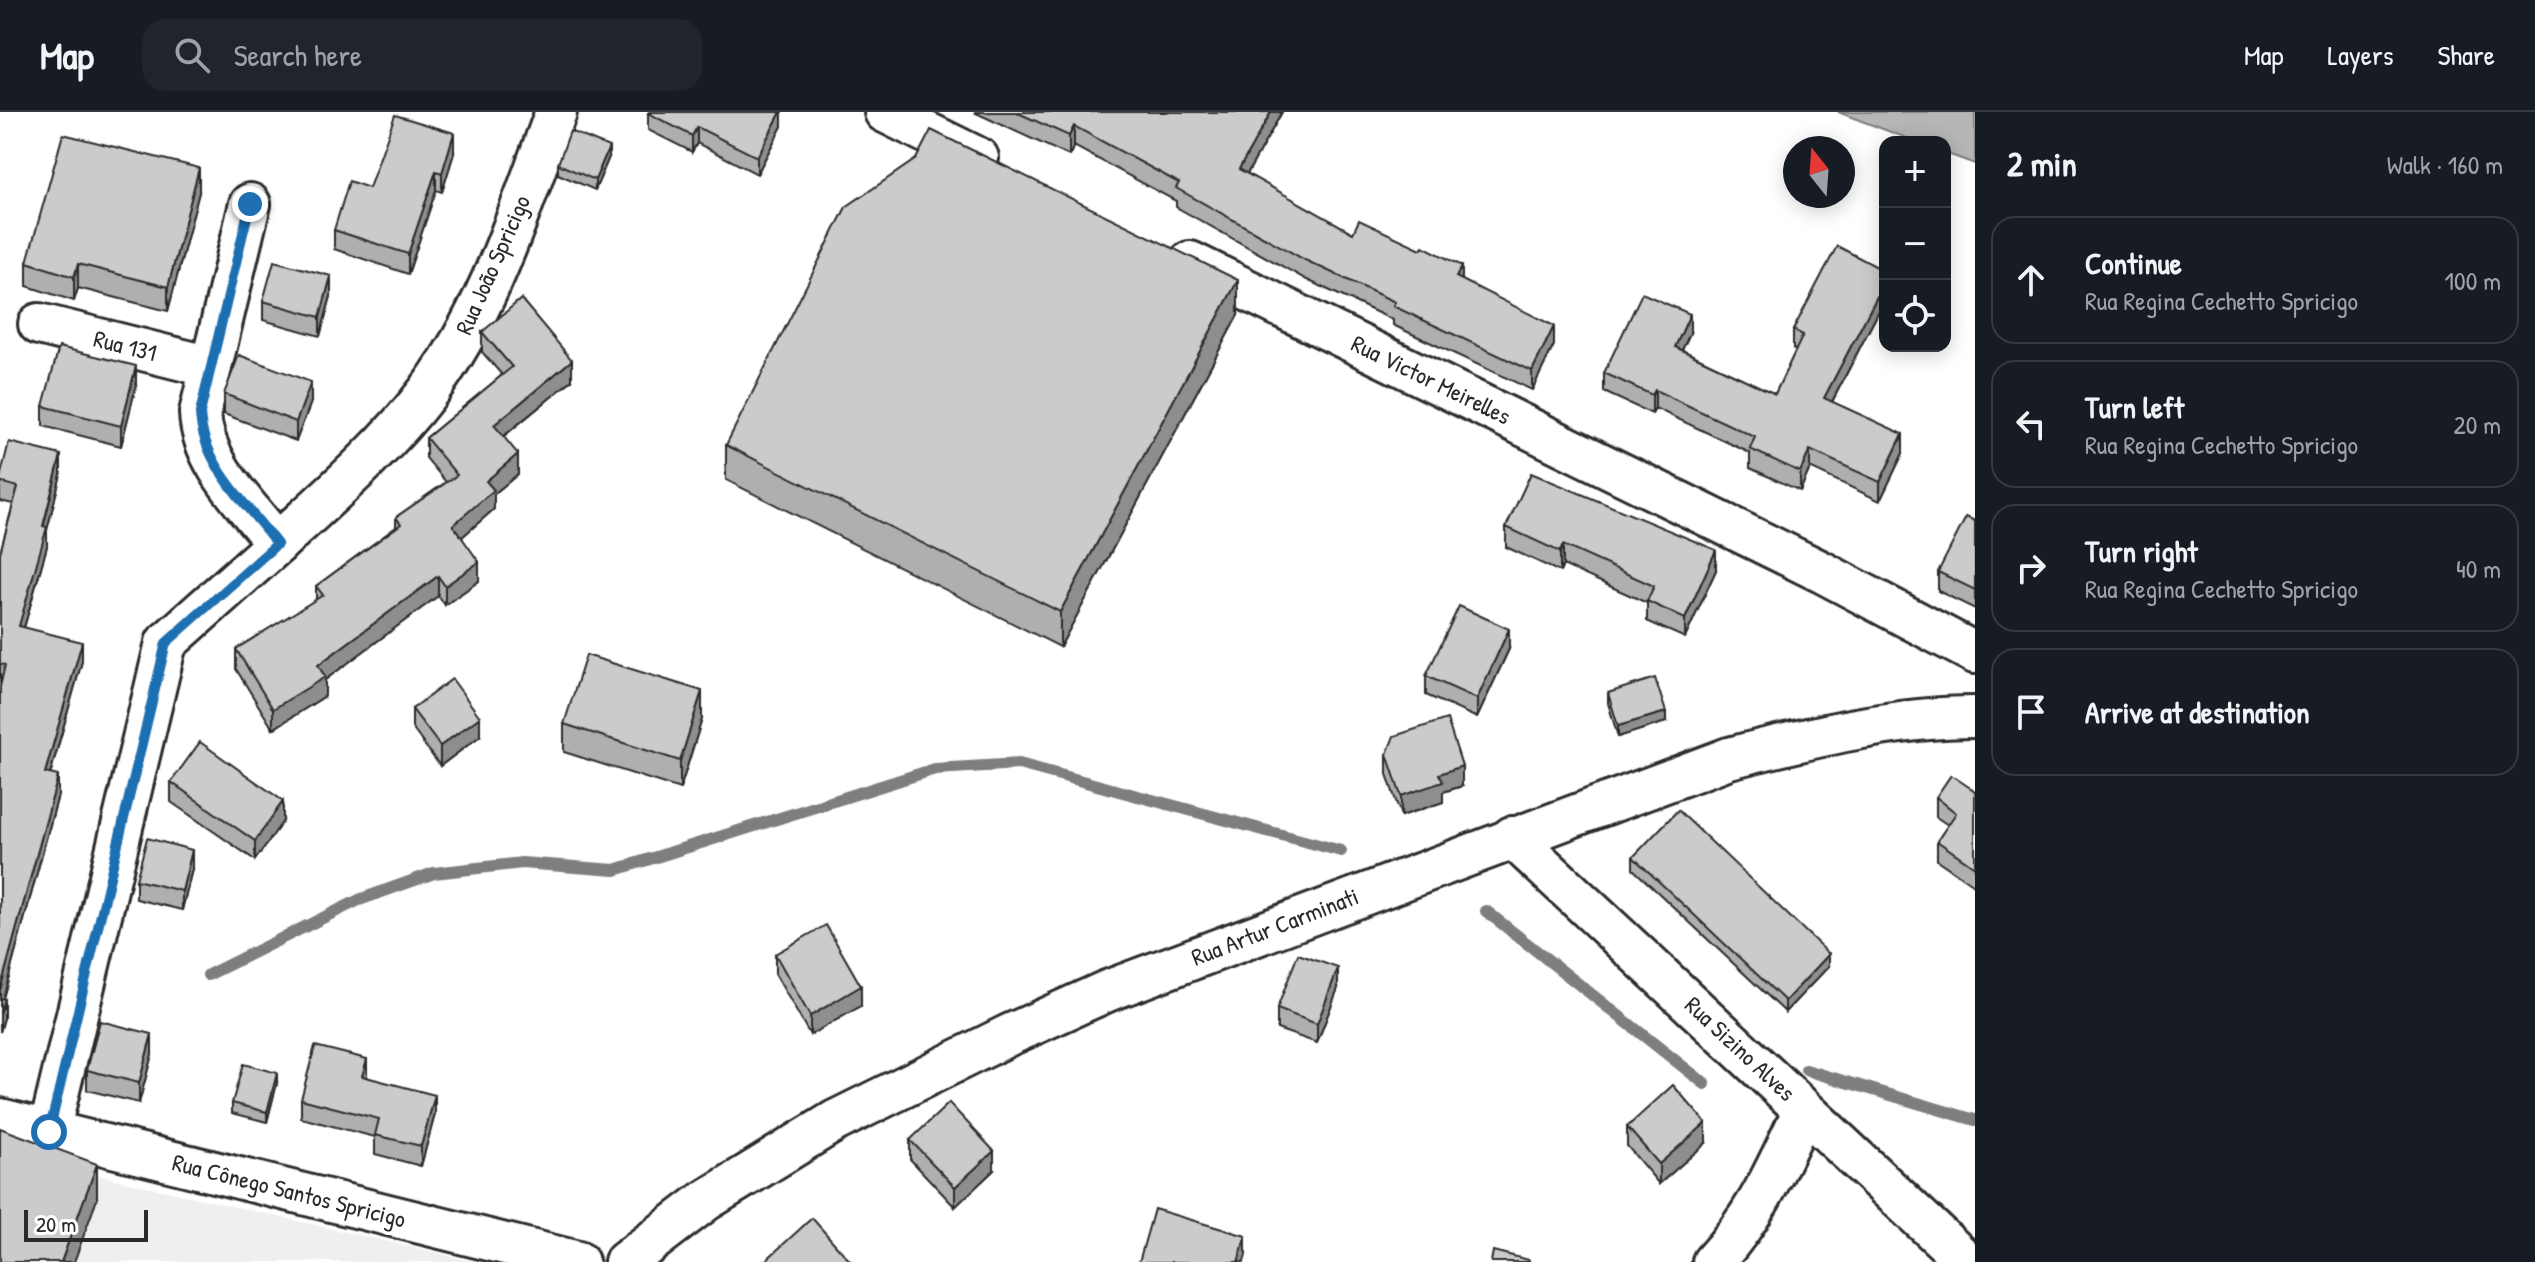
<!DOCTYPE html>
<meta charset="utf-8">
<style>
body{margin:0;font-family:"Patrick Hand",sans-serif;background:#20242c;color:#f1f3f6}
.controls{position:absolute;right:24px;top:24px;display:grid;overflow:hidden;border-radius:16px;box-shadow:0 4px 20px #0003}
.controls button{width:72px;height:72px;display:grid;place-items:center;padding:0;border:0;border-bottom:2px solid #363941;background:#171b24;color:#f1f3f6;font:40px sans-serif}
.compass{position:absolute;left:1783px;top:24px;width:72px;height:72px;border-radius:50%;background:#171b24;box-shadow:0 4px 20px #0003;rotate:343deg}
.scale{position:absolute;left:24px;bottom:20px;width:124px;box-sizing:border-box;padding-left:8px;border:4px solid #2b2b2b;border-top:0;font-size:22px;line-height:28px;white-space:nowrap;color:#2b2b2b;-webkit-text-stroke:6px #fff;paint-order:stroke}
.stop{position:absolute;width:24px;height:24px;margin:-18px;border:6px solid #1f6fb2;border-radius:50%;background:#fff}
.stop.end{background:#1f6fb2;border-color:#fff;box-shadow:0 2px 8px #0008}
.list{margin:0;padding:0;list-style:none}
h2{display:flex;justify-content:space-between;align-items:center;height:104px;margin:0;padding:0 32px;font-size:34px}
h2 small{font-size:26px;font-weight:400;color:#9ea1a6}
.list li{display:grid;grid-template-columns:52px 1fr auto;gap:24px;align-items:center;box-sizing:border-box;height:128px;margin:0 16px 16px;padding:0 16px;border:2px solid #363941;border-radius:24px}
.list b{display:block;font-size:30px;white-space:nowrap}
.list p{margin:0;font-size:26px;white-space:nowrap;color:#9ea1a6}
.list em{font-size:26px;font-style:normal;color:#9ea1a6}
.icon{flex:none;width:44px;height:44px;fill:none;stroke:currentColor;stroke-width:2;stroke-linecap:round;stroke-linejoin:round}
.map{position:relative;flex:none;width:1975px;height:1150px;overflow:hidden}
header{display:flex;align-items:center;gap:48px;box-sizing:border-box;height:112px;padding:0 40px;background:#171b24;border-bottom:2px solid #363941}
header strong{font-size:38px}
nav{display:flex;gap:44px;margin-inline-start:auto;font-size:28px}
.search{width:560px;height:72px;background:#20242c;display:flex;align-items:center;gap:20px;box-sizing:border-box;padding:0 28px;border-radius:24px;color:#9ea1a6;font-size:30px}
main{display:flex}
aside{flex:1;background:#171b24}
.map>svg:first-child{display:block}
</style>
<header>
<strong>Map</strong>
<div class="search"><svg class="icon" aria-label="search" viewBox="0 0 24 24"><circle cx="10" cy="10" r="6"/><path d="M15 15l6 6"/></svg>Search here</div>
<nav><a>Map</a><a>Layers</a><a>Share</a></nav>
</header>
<main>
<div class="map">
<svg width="1975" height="1150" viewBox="0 0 1975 1150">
<rect width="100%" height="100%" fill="#fff"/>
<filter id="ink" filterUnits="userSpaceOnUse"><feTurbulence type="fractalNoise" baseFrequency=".0125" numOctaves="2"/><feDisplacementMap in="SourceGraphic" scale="16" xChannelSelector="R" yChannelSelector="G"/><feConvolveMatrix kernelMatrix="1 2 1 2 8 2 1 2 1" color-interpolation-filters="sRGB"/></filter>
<g filter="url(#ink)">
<!-- built -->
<polygon fill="#efefef" points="0,1041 477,1150 0,1150"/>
<!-- water -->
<polygon fill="#b6b6b6" stroke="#7e7e7e" stroke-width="2" points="1838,0 1975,0 1975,52 1945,41 1945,30 1917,30"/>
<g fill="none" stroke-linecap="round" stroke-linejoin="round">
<!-- stream -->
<g stroke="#7e7e7e" stroke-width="12">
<polyline points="1486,799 1705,972"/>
<polyline points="208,863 359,788 434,761 522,751 615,758 935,657 1019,652 1341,739"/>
<polyline points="1806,958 1975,1008"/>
</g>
<defs>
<g id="minor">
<polyline points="885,0 978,46"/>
<polyline points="1190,150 1822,460 1975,541"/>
<polyline points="39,212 211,255"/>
<path d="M 277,432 C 329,384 384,337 427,281 C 490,198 520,96 556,0"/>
<polyline points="1512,725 1967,1150"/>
<polyline points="0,1007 578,1150"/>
<path d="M 49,1020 L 166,531 L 277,432 C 247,392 202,352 200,301 L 250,92"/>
<path d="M 625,1150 L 705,1089 L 835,1009 L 1009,923 L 1107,879 L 1729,646 C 1809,626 1892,605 1975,605"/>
<path d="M 1713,1150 C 1759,1100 1775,1058 1804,998"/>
</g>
</defs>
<!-- minor casing -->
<use href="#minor" stroke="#2b2b2b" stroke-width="46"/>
<!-- minor -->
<use href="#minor" stroke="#fff" stroke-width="40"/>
</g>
<!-- wall -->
<g fill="#afafaf" stroke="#2b2b2b" stroke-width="2">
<polygon points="782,0 782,14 757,62 697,31 692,40 648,18 648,1"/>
<polygon points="974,0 1282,0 1247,62 1353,121 1462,168 1554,233 1532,278 1393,213 1393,208 1307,168 1176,95 1176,89 1074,34 1069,44"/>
<polygon points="454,41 442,80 436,78 408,162 334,137 334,118 369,76"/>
<polygon points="609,45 595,78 558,62 558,52"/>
<polygon points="199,80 168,199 78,176 74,189 27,174 27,150"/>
<polygon points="1885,159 1885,187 1832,290 1903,341 1880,389 1810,356 1800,379 1750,356 1750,341 1655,296 1652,302 1604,280 1604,261 1690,221 1682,238 1775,282 1796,238 1793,237 1793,218"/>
<polygon points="331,184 320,224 263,208 263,189"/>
<polygon points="1238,203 1060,535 726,368 726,333"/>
<polygon points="482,220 572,268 503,325 518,362 494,382 494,397 462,425 479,469 445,493 438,484 325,568 325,584 273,617 236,557 236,537 316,488 316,474 396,415 396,405 446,370 426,346 426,326 502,263 482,240"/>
<polygon points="136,274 121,334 43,314 43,294"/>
<polygon points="224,282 311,290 296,329 224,302"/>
<polygon points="61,362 47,418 47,434 24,516 82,549 50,663 58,683 3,886 4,906 0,920 0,575 1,571 0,570 0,441 13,392 0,389 0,366"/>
<polygon points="1975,409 1975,497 1938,479 1938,460"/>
<polygon points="1506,415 1716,458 1685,526 1647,509 1647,491 1563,453 1560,460 1506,435"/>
<polygon points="1509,537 1477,606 1426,583 1426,564"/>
<polygon points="1608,581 1666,610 1618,625 1608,591"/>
<polygon points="412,597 480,624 440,654 412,616"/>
<polygon points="702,607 680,677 564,640 564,612"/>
<polygon points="1387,642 1462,674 1443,680 1443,690 1401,704 1387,662"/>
<polygon points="171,670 283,709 255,748 171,690"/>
<polygon points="1975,679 1975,774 1937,748 1937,729 1948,713 1936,705 1936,685"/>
<polygon points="1633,745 1829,854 1785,900 1633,757"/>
<polygon points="192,757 182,798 136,787 136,768"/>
<polygon points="775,842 861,894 810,923 775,862"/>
<polygon points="1338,876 1317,931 1277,917 1277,897"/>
<polygon points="152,942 139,991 87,978 87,958"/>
<polygon points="367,965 435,1002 421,1054 375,1042 375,1025 301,1006 301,987"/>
<polygon points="277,971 267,1010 232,1001 232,991"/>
<polygon points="1627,1015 1706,1031 1659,1072 1627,1034"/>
<polygon points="910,1028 994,1058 955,1095 910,1047"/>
</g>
<!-- shaded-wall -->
<g fill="#8e8e8e" stroke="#2b2b2b" stroke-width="2">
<polygon points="781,0 782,0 782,14 757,62 757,45"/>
<polygon points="1271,0 1282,0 1239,76 1239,57"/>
<polygon points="1074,14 1074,34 1069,44 1069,24"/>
<polygon points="697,15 697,31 692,40 692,24"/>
<polygon points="454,21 454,41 442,80 442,61"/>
<polygon points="609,35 609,45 595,78 595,68"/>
<polygon points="199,56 199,80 168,199 168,175"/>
<polygon points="436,59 436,78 408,162 408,142"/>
<polygon points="78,152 78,176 74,189 74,165"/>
<polygon points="1462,154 1462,173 1456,165"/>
<polygon points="331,164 331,184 320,224 320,205"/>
<polygon points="1238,168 1238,203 1060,535 1060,500"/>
<polygon points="1885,169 1885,187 1824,305 1824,286"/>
<polygon points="1690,202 1690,221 1675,253 1675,235"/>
<polygon points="1554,214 1554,233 1532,278 1532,259"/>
<polygon points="572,248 572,268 494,332 494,313"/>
<polygon points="136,254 136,274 121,334 121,314"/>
<polygon points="311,270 311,290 296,329 296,310"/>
<polygon points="1655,278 1655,296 1652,302 1652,283"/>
<polygon points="1903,322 1903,341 1880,389 1880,370"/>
<polygon points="1810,338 1810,356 1800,379 1800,360"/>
<polygon points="518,342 518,362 494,382 494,397 453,433 453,413 486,369"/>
<polygon points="61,343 61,362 47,418 47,434 19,533 19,514"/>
<polygon points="1563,433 1563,453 1560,460 1560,440"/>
<polygon points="1716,438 1716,458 1685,526 1685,507"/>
<polygon points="479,450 479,469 445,493 445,474"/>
<polygon points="438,464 438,484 325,568 325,584 273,617 273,597 318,553"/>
<polygon points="1509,517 1509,537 1477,606 1477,587"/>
<polygon points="82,530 82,549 45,680 45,661"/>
<polygon points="702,579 702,607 680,677 680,649"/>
<polygon points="1666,600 1666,610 1618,625 1618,614"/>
<polygon points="480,605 480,624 440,654 440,634"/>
<polygon points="1462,654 1462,674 1443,680 1443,690 1401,704 1401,684 1439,662"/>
<polygon points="58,664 58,683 0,897 0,878"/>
<polygon points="283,689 283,709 255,748 255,729"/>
<polygon points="192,738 192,757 182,798 182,779"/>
<polygon points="1829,842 1829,854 1785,900 1785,889"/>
<polygon points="1338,856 1338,876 1317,931 1317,912"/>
<polygon points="861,874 861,894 810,923 810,904"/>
<polygon points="4,887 4,906 0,920 0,902"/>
<polygon points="152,922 152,942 139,991 139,971"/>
<polygon points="367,947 367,967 362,964"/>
<polygon points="277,961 277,971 267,1010 267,1000"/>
<polygon points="435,983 435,1002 421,1054 421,1034"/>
<polygon points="1706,1011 1706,1031 1659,1072 1659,1052"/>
<polygon points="994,1039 994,1058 955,1095 955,1075"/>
<polygon points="97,1052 97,1087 74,1150 61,1150"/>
<polygon points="1246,1124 1246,1143 1244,1150 1238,1150"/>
</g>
<!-- building -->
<g fill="#cbcbcb" stroke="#2b2b2b" stroke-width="2">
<polygon points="649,0 781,0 757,45 697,15 692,24 648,1"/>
<polygon points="1016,0 1271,0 1239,57 1353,121 1359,108 1421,137 1423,134 1462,154 1456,165 1554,214 1532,259 1393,194 1395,190 1307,149 1176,76 1179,71 1074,14 1069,24"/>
<polygon points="395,3 454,21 442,61 436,59 408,142 334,118 349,69 369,76"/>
<polygon points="931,18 1238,168 1060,500 726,333 846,95 916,47"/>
<polygon points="570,19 609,35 595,68 558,52"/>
<polygon points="63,22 199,56 168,175 78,152 74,165 27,150"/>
<polygon points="1837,134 1885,159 1885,169 1824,286 1903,322 1880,370 1810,338 1800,360 1750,337 1755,325 1655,278 1652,283 1604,261 1642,181 1690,202 1675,235 1775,282 1803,223 1793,218"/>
<polygon points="274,149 331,164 320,205 263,189"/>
<polygon points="521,187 572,248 494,313 518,342 486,369 494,378 453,413 479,450 445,474 438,464 318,553 325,565 273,597 236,537 323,483 316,474 401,412 396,405 457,363 426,326 512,255 482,220"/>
<polygon points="59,235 136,254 121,314 43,294"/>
<polygon points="239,243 311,270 296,310 224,282"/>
<polygon points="9,330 61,343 43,414 47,415 19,514 82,530 45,661 58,664 0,878 0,575 5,553 0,552 0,441 18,375 0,370 0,366"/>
<polygon points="1531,361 1716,438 1685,507 1647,489 1654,474 1563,433 1560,440 1506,415"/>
<polygon points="1966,405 1975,409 1975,478 1938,460"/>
<polygon points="1459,494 1509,517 1477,587 1426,564"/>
<polygon points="586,543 702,579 680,649 564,612"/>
<polygon points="1655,566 1666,600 1618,614 1608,581"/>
<polygon points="452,567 480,605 440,634 412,597"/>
<polygon points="1447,607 1462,654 1439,662 1443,670 1401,684 1387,642 1394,624"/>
<polygon points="200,630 283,689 255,729 171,670"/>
<polygon points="1951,663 1975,679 1975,755 1937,729 1956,701 1936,685"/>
<polygon points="1678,698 1829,842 1785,889 1633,745"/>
<polygon points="147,726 192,738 182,779 136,768"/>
<polygon points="826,813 861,874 810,904 775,842"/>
<polygon points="1298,842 1338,856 1317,912 1277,897"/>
<polygon points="0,886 4,887 0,902"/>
<polygon points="100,909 152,922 139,971 87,958"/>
<polygon points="315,934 367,947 362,964 435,983 421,1034 375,1023 379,1007 301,987"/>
<polygon points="243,952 277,961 267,1000 232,991"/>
<polygon points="1673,973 1706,1011 1659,1052 1627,1015"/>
<polygon points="949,991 994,1039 955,1075 910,1028"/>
<polygon points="0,1016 97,1052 61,1150 0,1150"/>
<polygon points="1154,1097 1246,1124 1238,1150 1139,1150"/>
<polygon points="812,1106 851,1150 764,1150"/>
<polygon points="1493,1139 1529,1148 1529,1150 1491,1150"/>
</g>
</g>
<g fill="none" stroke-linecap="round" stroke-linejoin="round" filter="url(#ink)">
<!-- route -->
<path stroke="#1f6fb2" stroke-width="10" d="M 49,1020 L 166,531 L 277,432 C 247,392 202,352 200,301 L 250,92"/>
</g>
<g text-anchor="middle" stroke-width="7" stroke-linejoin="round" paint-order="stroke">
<!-- street labels -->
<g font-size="24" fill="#2b2b2b" stroke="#fff">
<text transform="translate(493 153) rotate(-66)" y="8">Rua João Spricigo</text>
<text transform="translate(125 234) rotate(14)" y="8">Rua 131</text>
<text transform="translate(1431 268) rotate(26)" y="8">Rua Victor Meirelles</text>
<text transform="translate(1275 815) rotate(-21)" y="8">Rua Artur Carminati</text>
<text transform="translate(1740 937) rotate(43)" y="8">Rua Sizino Alves</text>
<text transform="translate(289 1079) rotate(14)" y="8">Rua Cônego Santos Spricigo</text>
</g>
</g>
</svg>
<div class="controls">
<button>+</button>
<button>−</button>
<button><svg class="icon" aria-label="locate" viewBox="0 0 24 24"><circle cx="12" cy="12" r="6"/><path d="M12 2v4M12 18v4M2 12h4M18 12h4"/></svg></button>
</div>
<svg class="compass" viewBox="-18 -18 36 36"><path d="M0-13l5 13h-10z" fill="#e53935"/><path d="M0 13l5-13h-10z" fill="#9ea1a6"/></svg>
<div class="scale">20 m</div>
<div class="stop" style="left:49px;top:1020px"></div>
<div class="stop end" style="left:250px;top:92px"></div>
</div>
<aside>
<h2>2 min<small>Walk · 160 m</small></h2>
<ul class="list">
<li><svg class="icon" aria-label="ahead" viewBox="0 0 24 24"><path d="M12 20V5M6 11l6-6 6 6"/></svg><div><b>Continue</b><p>Rua Regina Cechetto Spricigo</p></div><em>100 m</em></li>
<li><svg class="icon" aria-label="left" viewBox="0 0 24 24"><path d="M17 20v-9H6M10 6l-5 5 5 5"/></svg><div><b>Turn left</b><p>Rua Regina Cechetto Spricigo</p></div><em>20 m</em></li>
<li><svg class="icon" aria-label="right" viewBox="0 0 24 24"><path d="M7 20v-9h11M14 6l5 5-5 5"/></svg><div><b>Turn right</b><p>Rua Regina Cechetto Spricigo</p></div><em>40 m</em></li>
<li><svg class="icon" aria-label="arrive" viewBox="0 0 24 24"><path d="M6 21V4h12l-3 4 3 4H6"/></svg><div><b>Arrive at destination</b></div></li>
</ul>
</aside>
</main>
